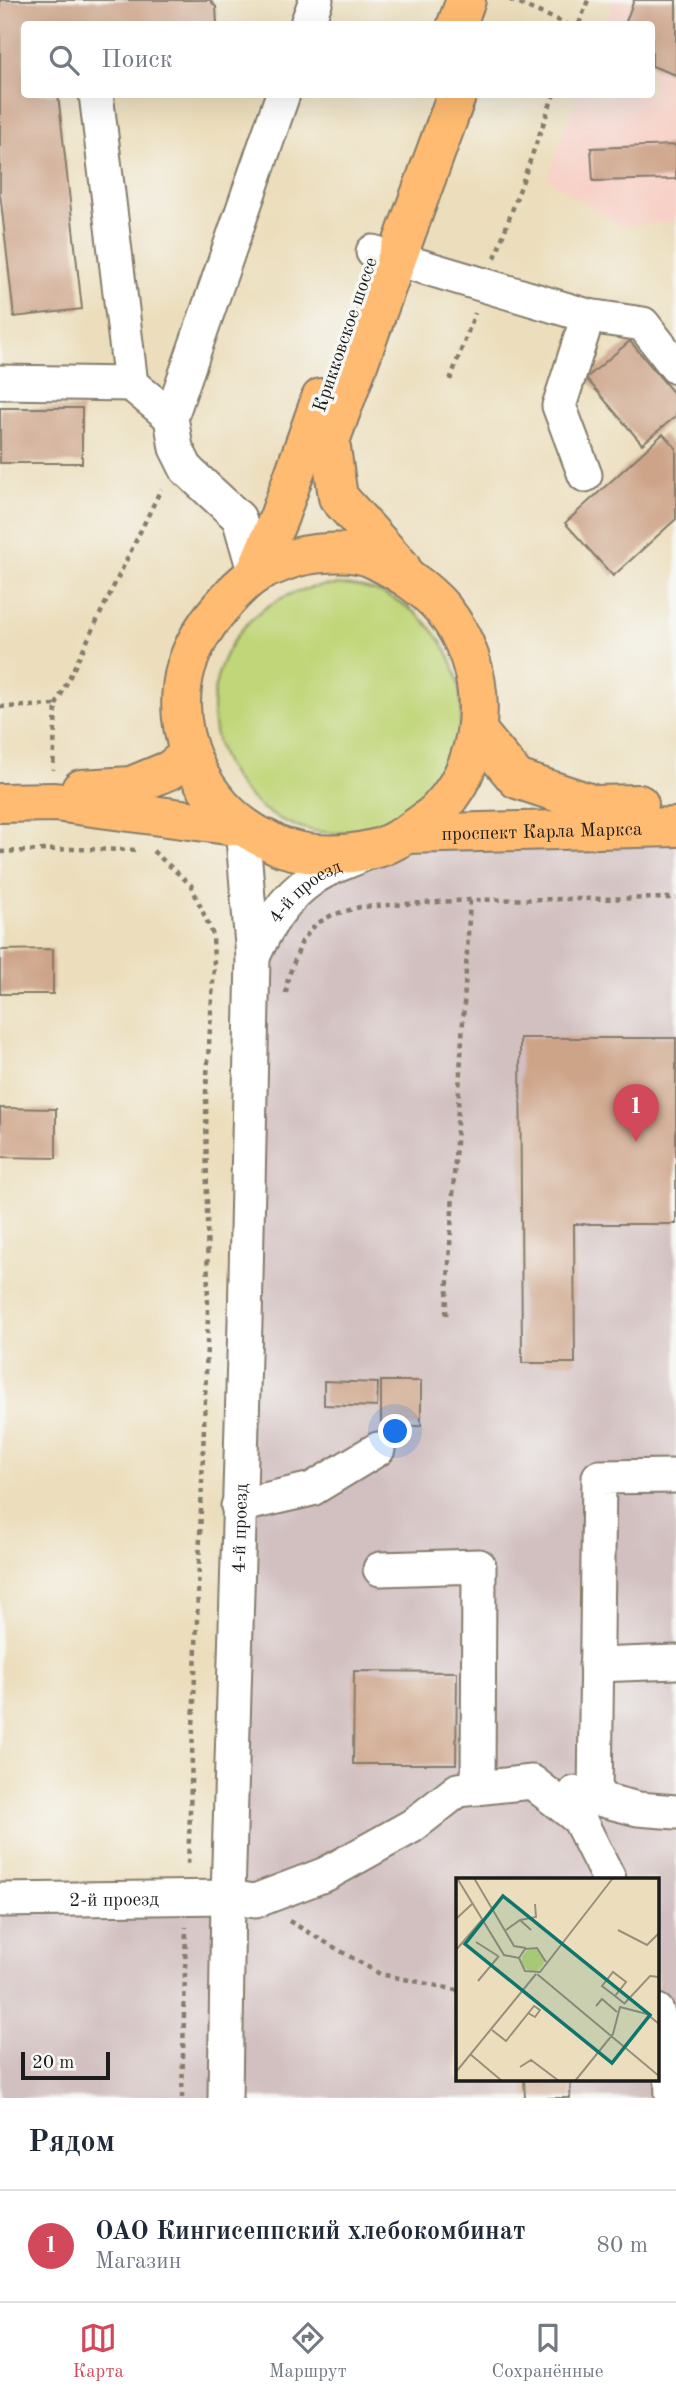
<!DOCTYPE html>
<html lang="ru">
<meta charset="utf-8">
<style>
body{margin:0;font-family:"Old Standard TT",serif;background:#f2f2f3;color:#1f2937}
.scale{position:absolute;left:21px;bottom:18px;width:89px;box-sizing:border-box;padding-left:7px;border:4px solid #1c1c1c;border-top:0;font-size:19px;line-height:24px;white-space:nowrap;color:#1c1c1c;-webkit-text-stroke:5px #f6f6f2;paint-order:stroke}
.you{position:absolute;left:396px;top:1432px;width:24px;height:24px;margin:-18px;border:5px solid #fff;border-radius:50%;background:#1a73e8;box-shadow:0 0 0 10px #1a73e833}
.badge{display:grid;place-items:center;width:46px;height:46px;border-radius:50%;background:#d1495b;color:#fff;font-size:23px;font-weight:700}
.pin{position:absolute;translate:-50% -58px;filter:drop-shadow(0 2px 4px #0008)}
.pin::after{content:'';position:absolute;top:37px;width:24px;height:21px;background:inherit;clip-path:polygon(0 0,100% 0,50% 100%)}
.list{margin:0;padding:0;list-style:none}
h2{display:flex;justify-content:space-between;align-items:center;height:91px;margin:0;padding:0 28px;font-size:30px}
h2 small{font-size:23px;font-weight:400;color:#747a83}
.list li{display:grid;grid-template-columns:46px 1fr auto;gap:21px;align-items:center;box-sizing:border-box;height:112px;padding:0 28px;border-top:2px solid #e0e1e3}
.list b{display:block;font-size:26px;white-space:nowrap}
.list p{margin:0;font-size:23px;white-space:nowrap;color:#747a83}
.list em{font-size:23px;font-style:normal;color:#747a83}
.icon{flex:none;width:38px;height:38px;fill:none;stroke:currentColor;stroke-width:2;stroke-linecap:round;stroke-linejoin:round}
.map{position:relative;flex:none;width:676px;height:2098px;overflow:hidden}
.search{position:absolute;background:#fff;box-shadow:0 7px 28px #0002;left:21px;right:21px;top:21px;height:77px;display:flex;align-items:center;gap:18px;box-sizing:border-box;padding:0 24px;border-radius:7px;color:#747a83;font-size:26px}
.sheet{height:203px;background:#fff}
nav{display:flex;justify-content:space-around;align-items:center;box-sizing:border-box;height:98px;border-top:2px solid #e0e1e3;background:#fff;font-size:19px;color:#747a83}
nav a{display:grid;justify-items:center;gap:4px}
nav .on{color:#d1495b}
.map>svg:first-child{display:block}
</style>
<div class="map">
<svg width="676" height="2098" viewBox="0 0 676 2098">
<rect width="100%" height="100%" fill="#f6f6f2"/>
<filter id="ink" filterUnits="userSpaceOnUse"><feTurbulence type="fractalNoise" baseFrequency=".0143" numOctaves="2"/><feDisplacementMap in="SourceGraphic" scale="14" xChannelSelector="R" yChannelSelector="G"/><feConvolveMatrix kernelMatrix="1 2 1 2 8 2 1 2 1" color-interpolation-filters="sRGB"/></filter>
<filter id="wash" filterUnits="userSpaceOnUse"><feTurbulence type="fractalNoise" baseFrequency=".00686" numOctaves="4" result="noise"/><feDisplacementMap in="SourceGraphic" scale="28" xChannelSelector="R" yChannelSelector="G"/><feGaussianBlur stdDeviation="1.57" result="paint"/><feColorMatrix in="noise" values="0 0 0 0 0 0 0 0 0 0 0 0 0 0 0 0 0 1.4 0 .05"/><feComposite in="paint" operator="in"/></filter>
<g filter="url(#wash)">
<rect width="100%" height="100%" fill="#ecdebc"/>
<!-- built -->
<polygon fill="#f7d1c7" points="614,0 676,0 676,221 621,227 547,178 578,95 652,94 652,24 605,24"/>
<!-- industrial -->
<path fill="#d2bfc0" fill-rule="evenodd" d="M 676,831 L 676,2098 L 0,2098 L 0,1902 L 227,1897 L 253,957 L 330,856 ZM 457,1879 L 657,1879 L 657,2079 L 457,2079 Z"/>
<!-- green -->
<circle fill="#c1d679" stroke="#6e794a" stroke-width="2" cx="337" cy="709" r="124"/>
<g id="blocks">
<!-- building -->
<g fill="#cea489">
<polygon points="0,0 210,0 216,7 217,24 24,24 24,94 58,94 82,309 14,317 0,193"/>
<polygon points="634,0 676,0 676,75 652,66 652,24 625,24"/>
<polygon points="676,145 676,179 593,181 591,148"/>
<polygon points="630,341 676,396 676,416 642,444 586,378"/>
<rect x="0" y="408" width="82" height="55"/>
<polygon points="663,434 676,448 676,519 613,576 565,523"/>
<polygon points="53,949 53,994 0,994 0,950"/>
<polygon points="520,1038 676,1038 676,1224 574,1224 575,1363 522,1363"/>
<polygon points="0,1108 56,1109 56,1158 0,1157"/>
<polygon points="324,1381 378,1383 377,1407 324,1405"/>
<rect x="381" y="1381" width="40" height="45"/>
<polygon points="354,1671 457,1672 456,1764 353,1764"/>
<polygon points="524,2079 571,2079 570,2098 525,2098"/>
</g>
</g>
</g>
<g filter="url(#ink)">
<use href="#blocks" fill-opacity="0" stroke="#847d6c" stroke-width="2"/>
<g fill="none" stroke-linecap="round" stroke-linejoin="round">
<defs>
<g id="minor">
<polyline points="307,24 316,0"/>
<polyline points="96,94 131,384 171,417"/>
<polyline points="373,252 588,316 559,406 585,475"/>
<polyline points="588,316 643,324 676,367"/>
<polyline points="0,382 131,384"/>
<polyline points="255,574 239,518 187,470 176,448 171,417 283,94"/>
<path id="s1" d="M 253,957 C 267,926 284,898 312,879 C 326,868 346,863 362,855"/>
<polyline points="238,1506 312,1489 378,1449"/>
<polyline points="380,1569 479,1566 478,1788"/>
<polyline points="596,1665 676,1662"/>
<polyline points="575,1793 638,1809 676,1812"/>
<polyline points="595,1798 599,1477 676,1476"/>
<path id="s2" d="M 0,1900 L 228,1897 L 255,1901 L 326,1874 L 412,1826 L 458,1790 L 532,1782 L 579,1819 L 609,1879"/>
<polyline points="657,2011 671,2060 672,2098"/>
<path id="s3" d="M 225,2098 L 228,1897 L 245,1322 L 253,957 L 242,827"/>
</g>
<g id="major">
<polyline points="457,24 466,0"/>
<polyline points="401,567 338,497 330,441 457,94"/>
<polyline points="255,574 279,517 321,398"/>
<polyline points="477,731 517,779 595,805 639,804"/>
<polyline points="81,789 131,786 170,770 189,755"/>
<polyline points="0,803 55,802 242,827"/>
<path id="s4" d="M 407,834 C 418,826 431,818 440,808 C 491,753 489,665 443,609 C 424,587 401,573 376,560 C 354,548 305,552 283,562 C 274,566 262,569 254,575 C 241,584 230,596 220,608 C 205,625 193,645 186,667 C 168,733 202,806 261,837 C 269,840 277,846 285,848 C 314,857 344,856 374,849 C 385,847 397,839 407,834 L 676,827"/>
</g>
</defs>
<!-- minor casing -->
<use href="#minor" stroke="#847d6c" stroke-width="37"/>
<!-- major casing -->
<use href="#major" stroke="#847d6c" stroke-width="42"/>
<!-- path -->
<g stroke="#847d6c" stroke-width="4.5" stroke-dasharray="5 5" stroke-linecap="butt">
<polyline points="510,0 567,24"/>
<polyline points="579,24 588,0"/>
<polyline points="495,258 554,94"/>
<polyline points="450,380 475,313"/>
<polyline points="56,705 161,489"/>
<polyline points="0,707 56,705 53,770"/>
<polyline points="153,851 191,885 213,935 214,966 206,1091 208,1317 188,1866"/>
<polyline points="0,852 70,849 140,850"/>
<polyline points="286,993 288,978 302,941 316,924 332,915 360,907 470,900 676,898"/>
<polyline points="446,1315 470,900"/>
<polyline points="289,1921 380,1974 457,1990"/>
<polyline points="182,2098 186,1927"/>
</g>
<!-- minor -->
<use href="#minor" stroke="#fff" stroke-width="33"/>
<!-- major -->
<use href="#major" stroke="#febb71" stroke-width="38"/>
</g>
</g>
<g text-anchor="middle" stroke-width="7" stroke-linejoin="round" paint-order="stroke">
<!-- street labels -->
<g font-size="19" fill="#1c1c1c" stroke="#f6f6f2">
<text transform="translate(344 334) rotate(-71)" y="7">Крикковское шоссе</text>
<text dy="7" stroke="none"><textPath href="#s4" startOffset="1073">проспект Карла Маркса</textPath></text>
<text dy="7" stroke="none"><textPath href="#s1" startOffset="86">4-й проезд</textPath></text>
<text dy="7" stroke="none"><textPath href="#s3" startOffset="570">4-й проезд</textPath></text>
<text dy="7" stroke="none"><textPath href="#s2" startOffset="114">2-й проезд</textPath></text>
</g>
</g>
<!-- overview -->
<g transform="translate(456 1878)">
<rect width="203" height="203" fill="#ecdebc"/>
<path d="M66 82a11 11 0 1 1 22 0a11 11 0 1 1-22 0Z" fill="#c1d679"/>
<path fill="none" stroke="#99907c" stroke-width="2" d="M 1,0 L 48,77 L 63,80M 18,0 L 58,68 L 70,70M 0,41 L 16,26M 64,42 L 80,39 L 79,26M 50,52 L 64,42 L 75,52M 162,52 L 191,67 L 203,55M 20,64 L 42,78M 0,72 L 26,42M 90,84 L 81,70 L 69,71 L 63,80 L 69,93 L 84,94 L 157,0M 81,96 L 203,198M 22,103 L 43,78M 159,118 L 146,108 L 157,94 L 170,104 L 159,118 L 169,126M 168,126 L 194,98 L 203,99M 140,128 L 146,121 L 161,134M 36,152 L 50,163 L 78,128 L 84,132 L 79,139 L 72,135M 14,176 L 46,203M 64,189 L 75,182 L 103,203M 0,194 L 80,96M 119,203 L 157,156 L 164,129 L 191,136 L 203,146"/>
<path fill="#0f766e" fill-opacity="0.15" stroke="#0f766e" stroke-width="3.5" d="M 47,18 L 194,137 L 156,185 L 9,66 Z"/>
<rect width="203" height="203" fill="none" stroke="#1c1c1c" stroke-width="3.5"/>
</g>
</svg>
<div class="scale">20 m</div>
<div class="you"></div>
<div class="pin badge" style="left:636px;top:1142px">1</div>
<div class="search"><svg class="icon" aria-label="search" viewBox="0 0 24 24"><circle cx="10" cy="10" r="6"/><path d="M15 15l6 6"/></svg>Поиск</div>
</div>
<section class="sheet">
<h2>Рядом<small></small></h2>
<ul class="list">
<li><span class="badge">1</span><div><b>ОАО Кингисеппский хлебокомбинат</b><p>Магазин</p></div><em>80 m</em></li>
</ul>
</section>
<nav>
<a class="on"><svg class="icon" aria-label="map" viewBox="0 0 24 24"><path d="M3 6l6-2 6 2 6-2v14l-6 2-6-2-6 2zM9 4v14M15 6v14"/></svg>Карта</a>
<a><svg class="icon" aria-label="directions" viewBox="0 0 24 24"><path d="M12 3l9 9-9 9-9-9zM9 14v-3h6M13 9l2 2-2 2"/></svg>Маршрут</a>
<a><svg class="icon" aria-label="saved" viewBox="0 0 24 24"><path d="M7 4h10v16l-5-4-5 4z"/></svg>Сохранённые</a>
</nav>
